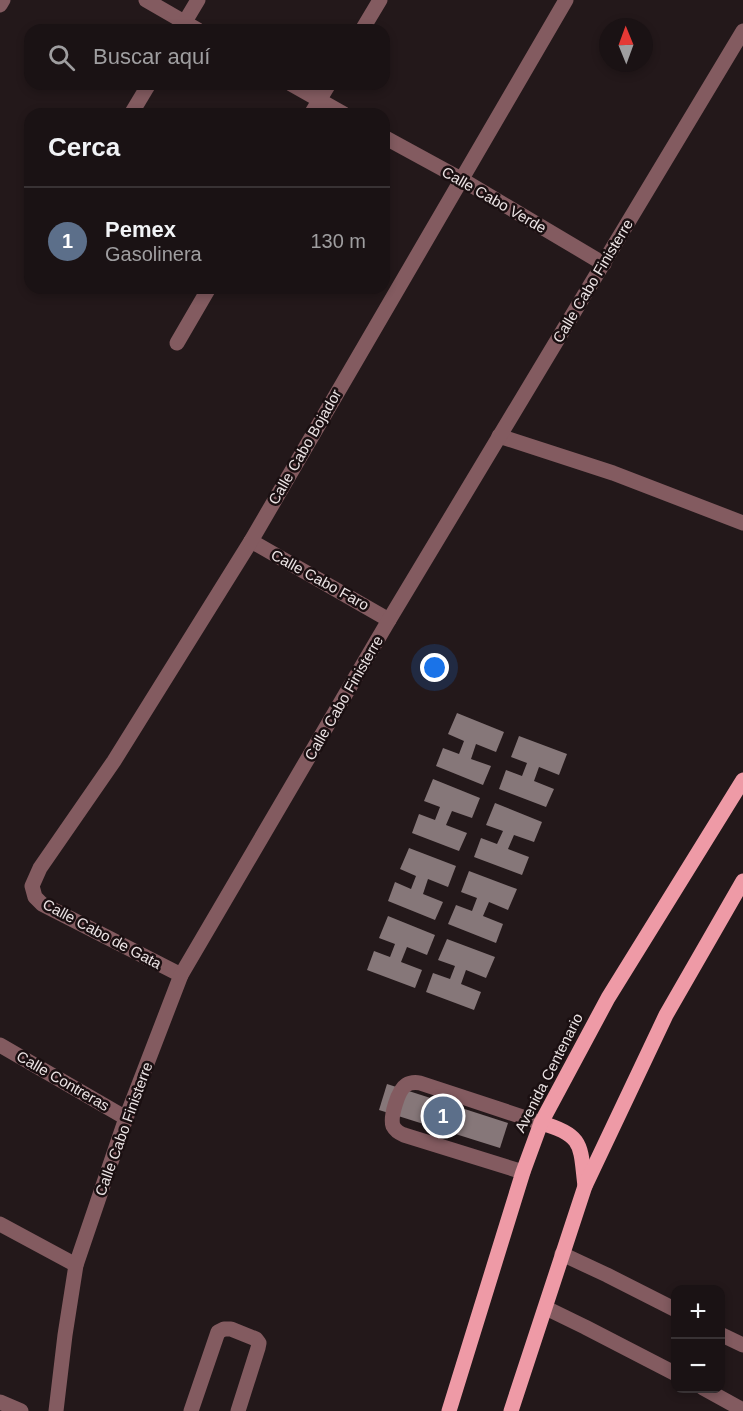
<!DOCTYPE html>
<html lang="es">
<meta charset="utf-8">
<style>
body{margin:0;font-family:Arial,sans-serif;background:#231b1d;color:#f1f3f6}
.controls{position:absolute;right:18px;bottom:18px;display:grid;overflow:hidden;border-radius:12px;box-shadow:0 3px 9px #0003}
.controls button{width:54px;height:54px;display:grid;place-items:center;padding:0;border:0;border-bottom:2px solid #383234;background:#1a1214;color:#f1f3f6;font:30px sans-serif}
.compass{position:absolute;left:599px;top:18px;width:54px;height:54px;border-radius:50%;background:#1a1214;box-shadow:0 3px 9px #0003;rotate:359deg}
.you{position:absolute;left:435px;top:668px;width:21px;height:21px;margin:-15px;border:4px solid #fff;border-radius:50%;background:#1a73e8;box-shadow:0 0 0 9px #1a73e833}
.badge{display:grid;place-items:center;width:39px;height:39px;border-radius:50%;background:#7c3aed;color:#fff;font-size:20px;font-weight:700}
.pin{position:absolute;translate:-50% -50%;border:3px solid #fff;box-shadow:0 2px 6px #0006}
.list{margin:0;padding:0;list-style:none}
h2{display:flex;justify-content:space-between;align-items:center;height:78px;margin:0;padding:0 24px;font-size:26px}
h2 small{font-size:20px;font-weight:400;color:#9f9ea0}
.list li{display:grid;grid-template-columns:39px 1fr auto;gap:18px;align-items:center;box-sizing:border-box;height:108px;padding:0 24px;border-top:2px solid #383234}
.list b{display:block;font-size:22px;white-space:nowrap}
.list p{margin:0;font-size:20px;white-space:nowrap;color:#9f9ea0}
.list em{font-size:20px;font-style:normal;color:#9f9ea0}
.icon{flex:none;width:33px;height:33px;fill:none;stroke:currentColor;stroke-width:2;stroke-linecap:round;stroke-linejoin:round}
.map{position:relative;flex:none;width:743px;height:1411px;overflow:hidden}
.search{position:absolute;background:#1a1214;box-shadow:0 3px 9px #0003;left:24px;top:24px;width:366px;height:66px;display:flex;align-items:center;gap:15px;box-sizing:border-box;padding:0 21px;border-radius:18px;color:#9f9ea0;font-size:22px}
.panel{position:absolute;background:#1a1214;box-shadow:0 3px 9px #0003;left:24px;top:108px;width:366px;height:186px;border-radius:18px}
.map>svg:first-child{display:block}
</style>
<div class="map">
<svg width="743" height="1411" viewBox="0 0 743 1411">
<rect width="100%" height="100%" fill="#23181a"/>
<!-- building -->
<g fill="#867779">
<polygon points="457,713 504,732 496,752 476,744 471,759 491,766 483,785 436,766 443,748 459,754 464,741 448,734"/>
<polygon points="519,736 567,754 559,775 539,767 534,781 554,789 546,807 499,789 506,770 522,776 527,763 511,757"/>
<polygon points="433,779 480,798 472,818 452,811 446,825 467,833 459,851 412,833 419,814 435,820 440,807 424,801"/>
<polygon points="495,803 542,822 534,842 514,835 508,849 529,857 522,875 474,857 481,838 497,844 503,831 486,825"/>
<polygon points="409,848 456,866 448,887 428,879 423,894 443,902 435,920 388,901 395,882 411,889 416,876 400,869"/>
<polygon points="469,871 517,889 508,910 489,902 483,916 503,924 496,943 448,924 456,905 472,911 477,898 461,892"/>
<polygon points="388,916 435,935 427,955 407,947 401,962 422,970 415,988 367,970 374,951 390,957 395,944 379,938"/>
<polygon points="447,939 495,957 486,978 466,970 461,984 481,992 474,1010 426,992 433,973 450,979 455,966 438,960"/>
<polygon points="387,1084 508,1123 500,1148 379,1110"/>
</g>
<g fill="none" stroke-linecap="round" stroke-linejoin="round">
<!-- minor -->
<g stroke="#835b60" stroke-width="15">
<polyline points="146,0 198,30"/>
<polyline points="0,5 3,0"/>
<polyline points="180,30 198,0"/>
<polyline points="362,30 380,0"/>
<polyline points="291,84 344,114"/>
<polyline points="131,114 149,84"/>
<polyline points="311,114 329,84"/>
<polyline points="384,137 461,179 604,264"/>
<polyline points="177,343 209,288"/>
<polyline points="499,436 613,473 743,523"/>
<polyline points="251,541 389,620"/>
<polyline points="181,975 42,904 35,897 32,886 40,868 114,761 251,541 566,0"/>
<polyline points="0,1045 126,1118"/>
<path d="M 523,1172 L 404,1135 C 399,1133 395,1130 393,1126 C 390,1117 398,1090 406,1085 C 411,1082 415,1082 420,1083 L 541,1123"/>
<polyline points="0,1224 76,1265"/>
<polyline points="562,1254 607,1275 676,1310"/>
<polyline points="546,1308 585,1327 676,1374"/>
<polyline points="720,1334 743,1345"/>
<polyline points="703,1388 743,1410"/>
<polyline points="0,1402 21,1411"/>
<polyline points="56,1411 65,1335 76,1265 126,1118 181,975 389,620 743,31"/>
<polyline points="191,1411 218,1332 224,1329 231,1329 256,1339 259,1343 258,1348 238,1411"/>
</g>
<!-- major -->
<g stroke="#ee9aa6" stroke-width="15">
<path d="M 541,1123 C 585,1135 580,1147 585,1186"/>
<polyline points="449,1411 523,1172 541,1123 608,998 743,780"/>
<polyline points="511,1411 585,1186 666,1015 743,881"/>
</g>
</g>
<g text-anchor="middle" stroke-width="5" stroke-linejoin="round" paint-order="stroke">
<!-- street labels -->
<g font-size="15" fill="#ece4e5" stroke="#1a0f11">
<text transform="translate(494 200) rotate(30)" y="5">Calle Cabo Verde</text>
<text transform="translate(593 281) rotate(-59)" y="5">Calle Cabo Finisterre</text>
<text transform="translate(305 447) rotate(-60)" y="5">Calle Cabo Bojador</text>
<text transform="translate(320 580) rotate(29)" y="5">Calle Cabo Faro</text>
<text transform="translate(344 698) rotate(-60)" y="5">Calle Cabo Finisterre</text>
<text transform="translate(102 934) rotate(28)" y="5">Calle Cabo de Gata</text>
<text transform="translate(549 1073) rotate(-63)" y="5">Avenida Centenario</text>
<text transform="translate(63 1081) rotate(30)" y="5">Calle Contreras</text>
<text transform="translate(124 1129) rotate(-70)" y="5">Calle Cabo Finisterre</text>
</g>
</g>
</svg>
<div class="controls">
<button>+</button>
<button>−</button>
</div>
<svg class="compass" viewBox="-18 -18 36 36"><path d="M0-13l5 13h-10z" fill="#e53935"/><path d="M0 13l5-13h-10z" fill="#9f9ea0"/></svg>
<div class="you"></div>
<div class="pin badge" style="left:443px;top:1116px;background:#5c6f8a">1</div>
<div class="search"><svg class="icon" aria-label="search" viewBox="0 0 24 24"><circle cx="10" cy="10" r="6"/><path d="M15 15l6 6"/></svg>Buscar aquí</div>
<section class="panel">
<h2>Cerca<small></small></h2>
<ul class="list">
<li><span class="badge" style="background:#5c6f8a">1</span><div><b>Pemex</b><p>Gasolinera</p></div><em>130 m</em></li>
</ul>
</section>
</div>
